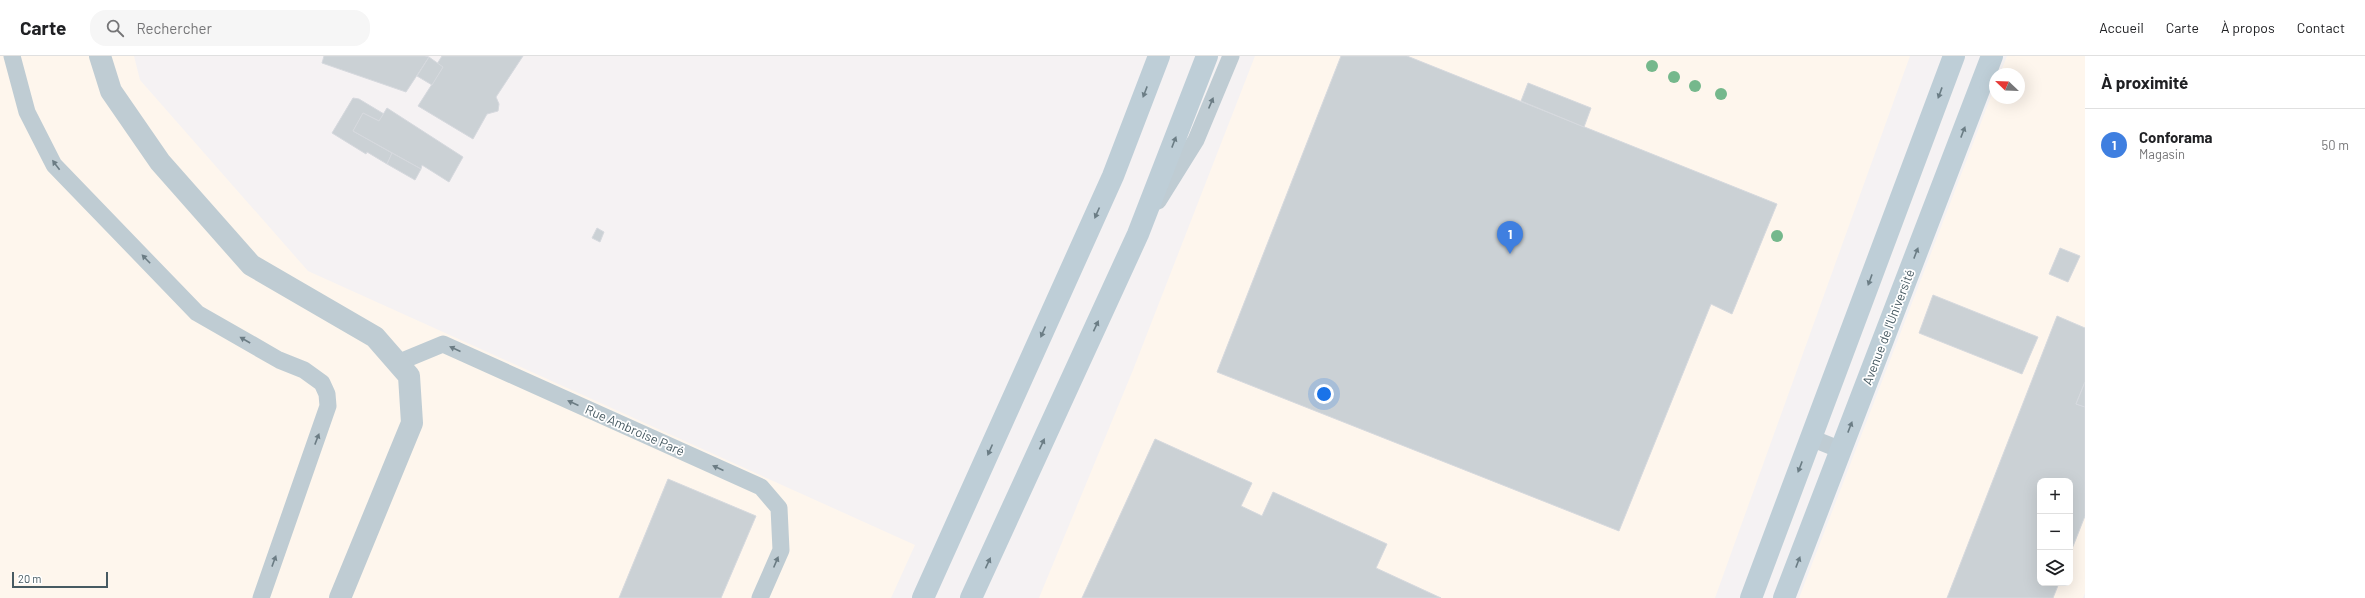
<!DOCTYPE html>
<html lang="fr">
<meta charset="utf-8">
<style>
body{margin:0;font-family:Barlow,sans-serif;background:#f6f6f6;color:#202124}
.controls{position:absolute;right:12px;bottom:12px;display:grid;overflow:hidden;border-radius:8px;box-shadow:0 4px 16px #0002}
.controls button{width:36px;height:36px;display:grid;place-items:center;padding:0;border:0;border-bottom:1px solid #e0e0e0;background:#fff;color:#202124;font:20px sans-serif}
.compass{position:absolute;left:1989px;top:12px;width:36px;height:36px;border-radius:50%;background:#fff;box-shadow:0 4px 16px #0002;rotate:293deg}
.scale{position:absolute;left:12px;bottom:10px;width:96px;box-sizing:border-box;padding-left:4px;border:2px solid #475a62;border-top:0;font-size:11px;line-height:14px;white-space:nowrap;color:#475a62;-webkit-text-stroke:3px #fff;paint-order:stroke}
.you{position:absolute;left:1324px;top:338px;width:14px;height:14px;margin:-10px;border:3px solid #fff;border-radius:50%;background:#1a73e8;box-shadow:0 0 0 6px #1a73e833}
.badge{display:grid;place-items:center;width:26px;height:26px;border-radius:50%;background:#0697fa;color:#fff;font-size:13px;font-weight:700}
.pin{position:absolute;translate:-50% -33px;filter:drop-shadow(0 1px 2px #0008)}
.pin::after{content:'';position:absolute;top:21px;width:14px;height:12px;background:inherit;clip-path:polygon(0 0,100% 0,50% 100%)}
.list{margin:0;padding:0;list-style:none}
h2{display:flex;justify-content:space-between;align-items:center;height:52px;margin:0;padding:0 16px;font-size:17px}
h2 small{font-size:13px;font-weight:400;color:#757577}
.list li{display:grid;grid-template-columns:26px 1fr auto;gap:12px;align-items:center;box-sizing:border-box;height:72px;padding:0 16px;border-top:1px solid #e0e0e0}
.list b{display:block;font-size:15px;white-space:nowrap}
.list p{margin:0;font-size:13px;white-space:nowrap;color:#757577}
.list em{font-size:13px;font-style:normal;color:#757577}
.icon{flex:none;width:22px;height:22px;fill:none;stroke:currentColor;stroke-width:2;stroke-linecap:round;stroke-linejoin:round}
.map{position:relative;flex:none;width:2085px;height:542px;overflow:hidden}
header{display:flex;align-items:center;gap:24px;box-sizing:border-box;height:56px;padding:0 20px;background:#fff;border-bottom:1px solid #e0e0e0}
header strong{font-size:19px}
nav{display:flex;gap:22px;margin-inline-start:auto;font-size:14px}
.search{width:280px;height:36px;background:#f6f6f6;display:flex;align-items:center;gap:10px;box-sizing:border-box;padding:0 14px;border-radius:16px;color:#757577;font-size:15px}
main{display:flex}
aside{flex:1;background:#fff}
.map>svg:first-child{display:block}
</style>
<header>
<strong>Carte</strong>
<div class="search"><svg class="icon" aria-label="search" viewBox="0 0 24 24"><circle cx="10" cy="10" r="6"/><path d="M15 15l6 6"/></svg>Rechercher</div>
<nav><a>Accueil</a><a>Carte</a><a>À propos</a><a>Contact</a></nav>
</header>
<main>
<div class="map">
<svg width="2085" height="542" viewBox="0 0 2085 542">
<rect width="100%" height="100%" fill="#f5f2f3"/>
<!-- commercial -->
<g fill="#fef6ed" fill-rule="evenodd">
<polygon points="0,0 134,0 140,24 308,215 915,489 891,542 0,542"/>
<polygon points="1255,0 1910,0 1715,542 1039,542 1133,314"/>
<path d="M 2007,0 L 2085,0 L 2085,537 L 2083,542 L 1799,542 L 1995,30 L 1995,42 L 2019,42 L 2019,18 L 2000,18 ZM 2040,425 L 2070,425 L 2070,527 L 2040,527 Z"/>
</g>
<!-- building -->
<g fill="#cbd1d5" stroke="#d6d9de">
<polygon points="324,0 425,0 429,1 406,36 322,7"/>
<polygon points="442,0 523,0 496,41 499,48 498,55 487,58 473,83 418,50 443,11 437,8"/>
<polygon points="1341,0 1407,0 1777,148 1732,258 1711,248 1619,475 1217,316"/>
<polygon points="429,1 443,11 432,29 417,20"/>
<polygon points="1528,27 1591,52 1584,71 1521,45"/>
<polygon points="353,42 359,43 384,58 379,65 363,57 353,75 392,97 387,108 367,96 366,98 332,77"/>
<polygon points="387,52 463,101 449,126 422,109 421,113 353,75 363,57 379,65"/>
<polygon points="392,97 421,113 415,124 387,108"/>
<polygon points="597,172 604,176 600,186 592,182"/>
<polygon points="2060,192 2080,200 2068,226 2049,218"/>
<polygon points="1933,239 2038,281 2022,318 1919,277"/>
<polygon points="2057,260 2085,272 2085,326 2076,348 2085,351 2085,460 2070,498 2070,425 2040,425 2040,527 2059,527 2053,542 1947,542"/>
<polygon points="2085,326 2085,351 2076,348"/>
<polygon points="1155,383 1252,427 1241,450 1262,460 1273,436 1387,488 1376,512 1441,542 1082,542"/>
<polygon points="668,423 756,460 721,542 619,542"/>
</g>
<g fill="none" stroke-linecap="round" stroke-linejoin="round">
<!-- lane -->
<g stroke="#bfccd3" stroke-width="17">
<polyline points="12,0 27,56 54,109 197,257 279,304 304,314 322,327 327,338 328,350 261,542"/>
<polyline points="1158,145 1196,84 1231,0"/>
<polyline points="397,307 443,288 761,431 779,452 781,494 760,542"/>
<polyline points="1811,382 1841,394"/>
</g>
<!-- street -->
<polyline stroke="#bfccd3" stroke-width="22" points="100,0 111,35 160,106 251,209 375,281 409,320 412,367 340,542"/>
<!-- secondary -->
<g stroke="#beced7" stroke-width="22">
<polyline points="923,542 1113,120 1159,0"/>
<polyline points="971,542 1138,178 1207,0"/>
<polyline points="1751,542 1954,0"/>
<polyline points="1784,542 1992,0"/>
</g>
</g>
<!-- trees -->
<g fill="#75b88c">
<circle cx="1652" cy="10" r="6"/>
<circle cx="1674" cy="21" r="6"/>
<circle cx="1695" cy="30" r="6"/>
<circle cx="1721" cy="38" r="6"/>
<circle cx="1777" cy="180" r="6"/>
</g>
<!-- one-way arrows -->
<defs><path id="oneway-solid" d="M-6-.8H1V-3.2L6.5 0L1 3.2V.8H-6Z"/></defs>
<g fill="#6b7d85">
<use href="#oneway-solid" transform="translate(1145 36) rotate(111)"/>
<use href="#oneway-solid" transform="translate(1940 37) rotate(110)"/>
<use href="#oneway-solid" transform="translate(1963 76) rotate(-69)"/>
<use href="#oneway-solid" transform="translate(1174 86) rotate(-69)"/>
<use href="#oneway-solid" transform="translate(1097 157) rotate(114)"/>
<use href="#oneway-solid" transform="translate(1916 197) rotate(-69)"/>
<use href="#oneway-solid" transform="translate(1870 224) rotate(110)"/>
<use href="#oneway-solid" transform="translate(1096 270) rotate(-65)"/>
<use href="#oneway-solid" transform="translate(1043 276) rotate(114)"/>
<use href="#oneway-solid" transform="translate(1850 371) rotate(-69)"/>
<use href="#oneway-solid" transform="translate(1042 388) rotate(-65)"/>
<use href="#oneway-solid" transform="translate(990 394) rotate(114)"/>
<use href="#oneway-solid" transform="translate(1800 411) rotate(111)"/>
<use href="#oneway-solid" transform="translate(1798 506) rotate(-69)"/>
<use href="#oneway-solid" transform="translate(988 507) rotate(-65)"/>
</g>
<g fill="#6b7c84">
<use href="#oneway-solid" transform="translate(1211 47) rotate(-67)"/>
<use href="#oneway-solid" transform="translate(56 109) rotate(-127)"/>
<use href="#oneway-solid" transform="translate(146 203) rotate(-134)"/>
<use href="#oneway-solid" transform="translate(245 284) rotate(-150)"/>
<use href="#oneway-solid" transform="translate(455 293) rotate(-156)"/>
<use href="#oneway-solid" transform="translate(573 347) rotate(-156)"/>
<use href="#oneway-solid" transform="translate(317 383) rotate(-69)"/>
<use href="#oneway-solid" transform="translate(718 412) rotate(-156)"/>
<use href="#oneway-solid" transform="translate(274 505) rotate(-70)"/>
<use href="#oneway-solid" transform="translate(776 506) rotate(-67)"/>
</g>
<g text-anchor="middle" stroke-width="3.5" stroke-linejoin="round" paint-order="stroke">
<!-- street labels -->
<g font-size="13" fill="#475a62" stroke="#fff">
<text transform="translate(1888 271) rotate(-69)" y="5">Avenue de l'Université</text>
<text transform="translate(635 374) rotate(24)" y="5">Rue Ambroise Paré</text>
</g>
</g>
</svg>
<div class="controls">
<button>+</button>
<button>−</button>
<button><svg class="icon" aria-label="layers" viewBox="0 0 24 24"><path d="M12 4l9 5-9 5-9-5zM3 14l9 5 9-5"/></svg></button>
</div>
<svg class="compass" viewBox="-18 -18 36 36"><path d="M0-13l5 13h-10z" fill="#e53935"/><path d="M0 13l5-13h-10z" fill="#757577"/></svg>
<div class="scale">20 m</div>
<div class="you"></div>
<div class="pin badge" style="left:1510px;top:198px;background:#3f7fe0">1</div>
</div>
<aside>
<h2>À proximité<small></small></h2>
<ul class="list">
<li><span class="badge" style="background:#3f7fe0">1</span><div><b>Conforama</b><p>Magasin</p></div><em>50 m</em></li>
</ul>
</aside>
</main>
